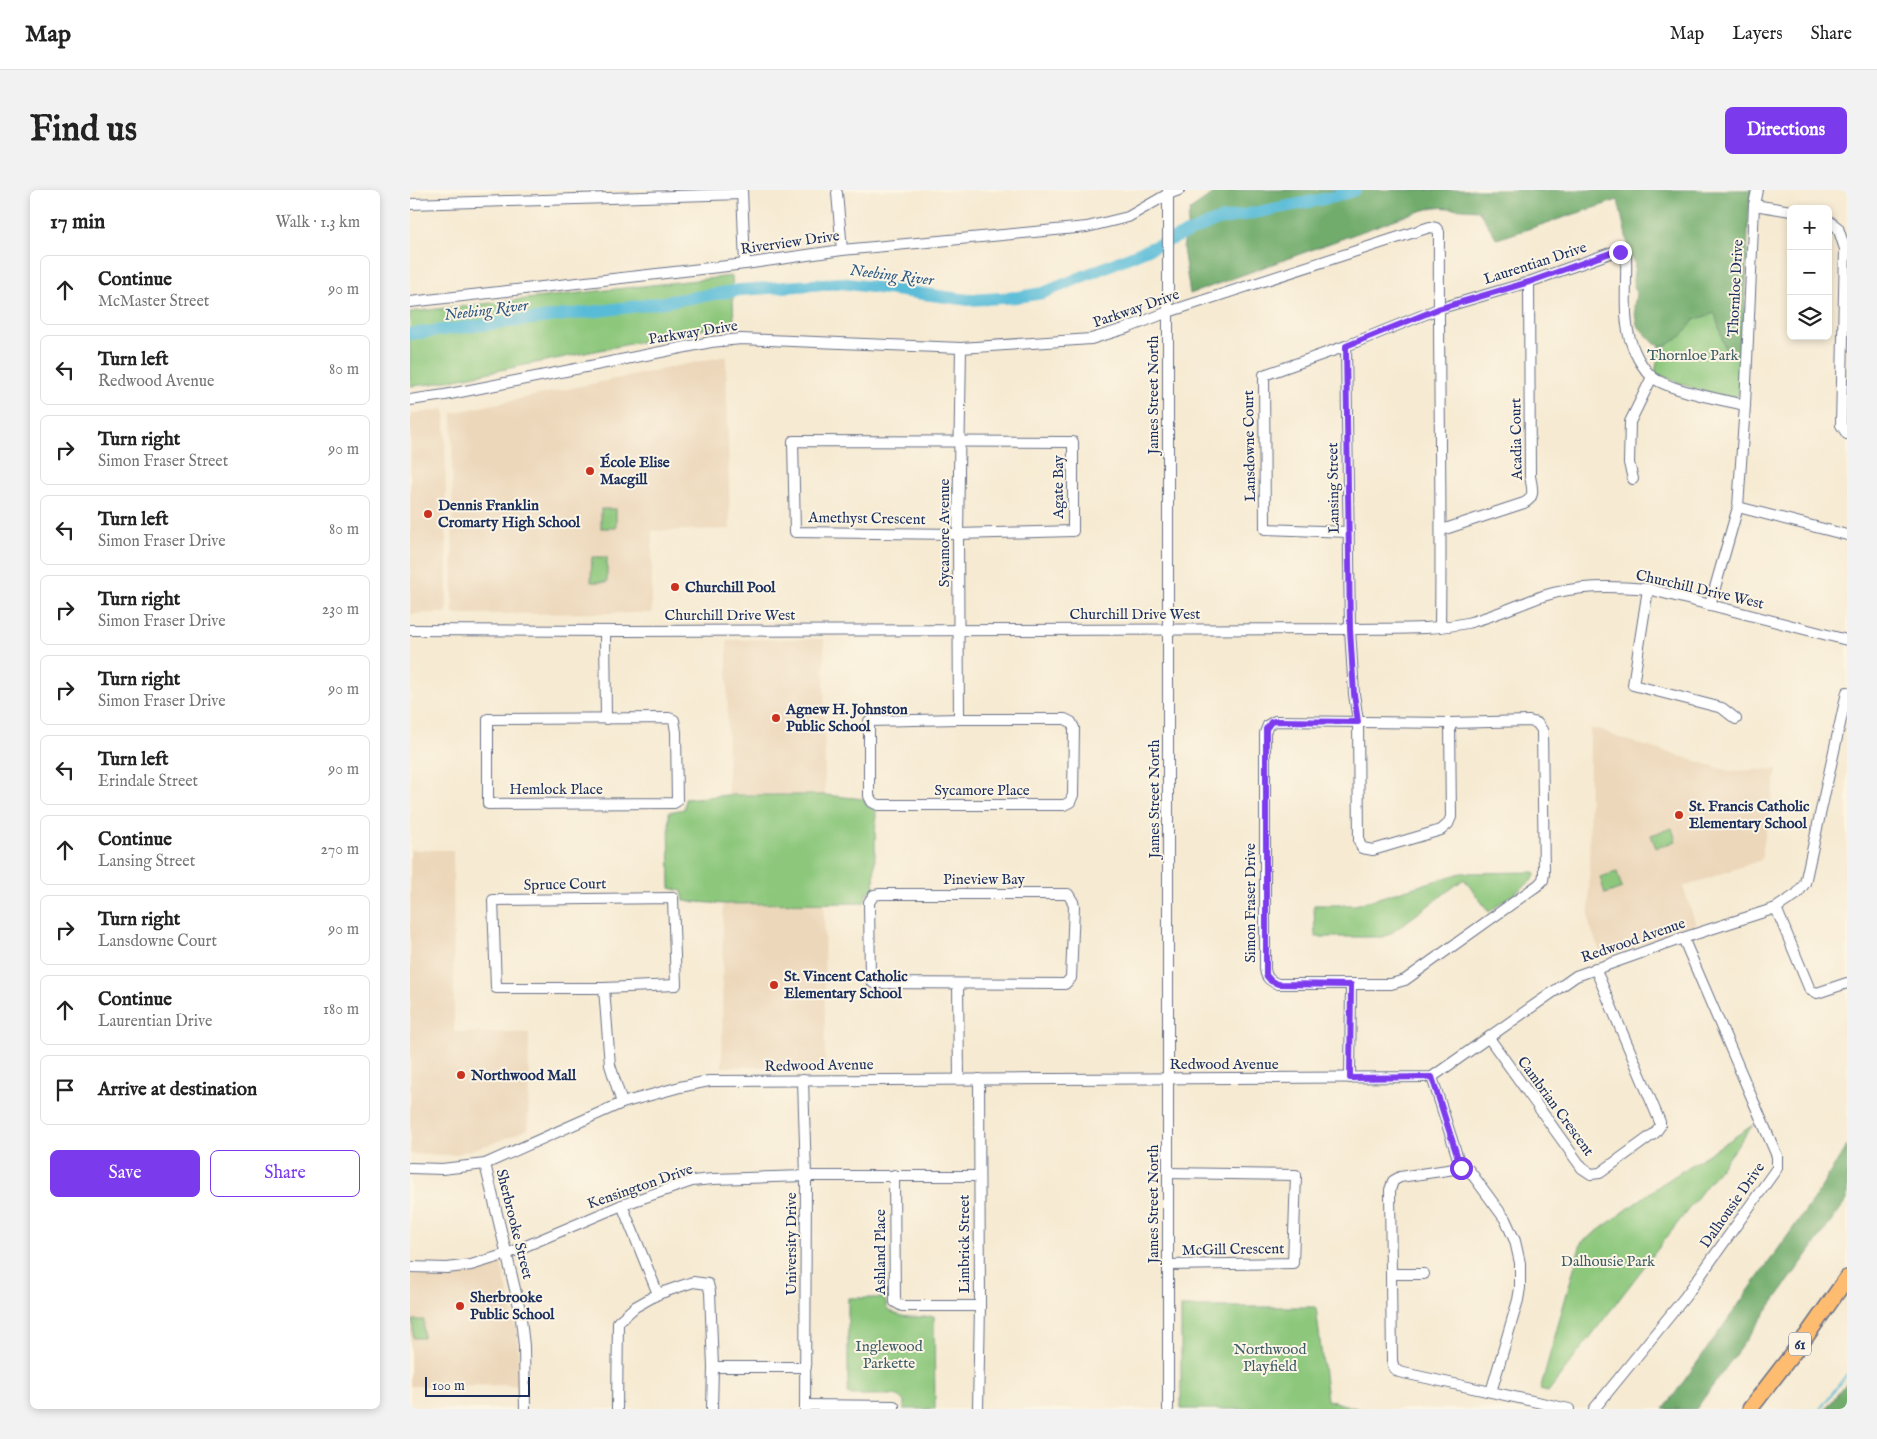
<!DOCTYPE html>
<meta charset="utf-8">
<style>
body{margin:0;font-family:"IM FELL English",serif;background:#f2f2f2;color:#222}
.controls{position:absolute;right:15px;top:15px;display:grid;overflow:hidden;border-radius:8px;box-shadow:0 2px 8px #0003}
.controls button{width:45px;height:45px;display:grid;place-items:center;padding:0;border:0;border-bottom:1px solid #e0e0e0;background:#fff;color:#222;font:25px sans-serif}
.scale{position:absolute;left:15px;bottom:12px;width:105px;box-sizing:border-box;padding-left:5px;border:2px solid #1b2f5e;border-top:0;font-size:14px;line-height:18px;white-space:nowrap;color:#1b2f5e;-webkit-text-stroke:4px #fcf5e5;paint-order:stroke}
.stop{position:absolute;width:15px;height:15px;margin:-11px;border:4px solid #7c3aed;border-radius:50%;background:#fff}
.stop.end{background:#7c3aed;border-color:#fff;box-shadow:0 1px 5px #0008}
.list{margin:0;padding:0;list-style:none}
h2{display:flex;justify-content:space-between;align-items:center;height:65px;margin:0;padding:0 20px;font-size:21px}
h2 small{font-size:16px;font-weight:400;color:#767676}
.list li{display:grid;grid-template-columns:32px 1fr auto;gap:15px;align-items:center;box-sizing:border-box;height:70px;margin:0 10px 10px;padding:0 10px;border:1px solid #e0e0e0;border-radius:8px}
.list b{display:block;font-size:19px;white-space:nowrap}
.list p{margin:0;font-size:16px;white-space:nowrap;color:#767676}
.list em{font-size:16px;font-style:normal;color:#767676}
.actions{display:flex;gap:10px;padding:15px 20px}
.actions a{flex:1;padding:11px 0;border:1px solid #7c3aed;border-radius:8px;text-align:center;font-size:18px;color:#7c3aed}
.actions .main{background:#7c3aed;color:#fff}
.icon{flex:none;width:28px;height:28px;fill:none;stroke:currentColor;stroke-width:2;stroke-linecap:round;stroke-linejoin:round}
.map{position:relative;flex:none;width:1437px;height:1219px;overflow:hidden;border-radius:8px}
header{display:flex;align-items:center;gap:30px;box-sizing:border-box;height:70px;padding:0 25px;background:#fff;border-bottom:1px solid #e0e0e0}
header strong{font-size:24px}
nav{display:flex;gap:28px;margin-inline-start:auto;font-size:18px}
.intro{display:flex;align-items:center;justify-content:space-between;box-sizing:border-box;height:120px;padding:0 30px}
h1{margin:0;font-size:35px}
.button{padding:12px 22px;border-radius:8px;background:#7c3aed;color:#fff;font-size:18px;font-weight:700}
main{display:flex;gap:30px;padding:0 30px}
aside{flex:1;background:#fff;border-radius:8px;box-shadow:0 2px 8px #0003}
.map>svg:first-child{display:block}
</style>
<header>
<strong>Map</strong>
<nav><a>Map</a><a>Layers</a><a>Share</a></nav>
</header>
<div class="intro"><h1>Find us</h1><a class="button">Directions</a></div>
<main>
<aside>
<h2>17 min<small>Walk · 1.3 km</small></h2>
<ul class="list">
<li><svg class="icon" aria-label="ahead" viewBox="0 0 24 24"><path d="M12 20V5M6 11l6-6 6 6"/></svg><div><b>Continue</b><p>McMaster Street</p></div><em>90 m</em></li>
<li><svg class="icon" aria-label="left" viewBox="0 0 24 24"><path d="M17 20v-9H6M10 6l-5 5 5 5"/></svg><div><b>Turn left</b><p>Redwood Avenue</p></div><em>80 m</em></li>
<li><svg class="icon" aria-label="right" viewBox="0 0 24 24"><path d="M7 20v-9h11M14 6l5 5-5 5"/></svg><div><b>Turn right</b><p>Simon Fraser Street</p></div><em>90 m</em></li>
<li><svg class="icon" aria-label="left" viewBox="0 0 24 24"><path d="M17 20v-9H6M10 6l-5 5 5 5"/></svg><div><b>Turn left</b><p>Simon Fraser Drive</p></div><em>80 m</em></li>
<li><svg class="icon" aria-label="right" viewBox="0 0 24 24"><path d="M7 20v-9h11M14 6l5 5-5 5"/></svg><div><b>Turn right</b><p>Simon Fraser Drive</p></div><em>230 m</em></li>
<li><svg class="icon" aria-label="right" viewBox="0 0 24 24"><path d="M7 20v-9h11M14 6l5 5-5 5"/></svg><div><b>Turn right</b><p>Simon Fraser Drive</p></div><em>90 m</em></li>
<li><svg class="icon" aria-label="left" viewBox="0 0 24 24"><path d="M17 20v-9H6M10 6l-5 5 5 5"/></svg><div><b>Turn left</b><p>Erindale Street</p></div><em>90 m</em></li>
<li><svg class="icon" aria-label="ahead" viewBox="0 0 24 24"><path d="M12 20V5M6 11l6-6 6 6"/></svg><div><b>Continue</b><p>Lansing Street</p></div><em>270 m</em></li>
<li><svg class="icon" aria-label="right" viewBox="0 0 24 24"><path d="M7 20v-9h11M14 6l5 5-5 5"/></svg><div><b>Turn right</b><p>Lansdowne Court</p></div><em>90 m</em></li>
<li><svg class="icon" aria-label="ahead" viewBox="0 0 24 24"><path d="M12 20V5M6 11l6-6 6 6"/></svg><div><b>Continue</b><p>Laurentian Drive</p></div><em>180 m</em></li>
<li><svg class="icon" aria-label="arrive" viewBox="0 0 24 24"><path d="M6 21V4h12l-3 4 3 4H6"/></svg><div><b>Arrive at destination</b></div></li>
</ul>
<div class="actions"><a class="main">Save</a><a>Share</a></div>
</aside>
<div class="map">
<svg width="1437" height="1219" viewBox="0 0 1437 1219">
<rect width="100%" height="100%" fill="#fcf5e5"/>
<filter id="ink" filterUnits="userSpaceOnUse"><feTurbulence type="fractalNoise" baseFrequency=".02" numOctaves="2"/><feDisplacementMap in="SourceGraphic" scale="10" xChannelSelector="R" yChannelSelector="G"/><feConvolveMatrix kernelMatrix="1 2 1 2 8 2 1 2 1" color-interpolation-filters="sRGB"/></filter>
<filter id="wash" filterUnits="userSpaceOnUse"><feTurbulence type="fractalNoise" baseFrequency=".0096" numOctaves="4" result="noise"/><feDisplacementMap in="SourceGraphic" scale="20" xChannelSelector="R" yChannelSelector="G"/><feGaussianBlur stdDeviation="1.12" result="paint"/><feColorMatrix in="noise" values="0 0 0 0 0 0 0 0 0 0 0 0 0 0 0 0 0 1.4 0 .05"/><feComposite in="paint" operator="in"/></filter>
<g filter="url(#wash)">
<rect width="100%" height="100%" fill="#f6ead2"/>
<!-- built -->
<g fill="#ecd7ba">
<polygon points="316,166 320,339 242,341 242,423 43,424 42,223"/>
<polygon points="35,219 37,423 0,424 0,224"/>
<polygon points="414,449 415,605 318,605 317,450"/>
<polygon points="1180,539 1190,539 1209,548 1320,581 1367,579 1351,670 1273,697 1286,735 1192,767 1179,733"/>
<polygon points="0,660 43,660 44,842 119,843 118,939 89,951 44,965 0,964"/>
<polygon points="414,713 415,876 312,877 313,714"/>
<polygon points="91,1073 108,1147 109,1195 0,1196 0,1084 46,1085"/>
</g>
<!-- green -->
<g fill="#8cc77c" stroke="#547b6d">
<polygon points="322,86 324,133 21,194 0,196 0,122"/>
<polygon points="1305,123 1316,162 1333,166 1330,201 1327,206 1323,208 1282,198 1245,183 1251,150 1277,126"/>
<rect x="191" y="319" width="15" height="19"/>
<polygon points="182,367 197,367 197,392 181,392"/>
<polygon points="318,605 415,605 454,609 456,615 466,620 464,700 457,702 454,713 314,714 274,711 272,701 260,698 259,622 274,619 275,609"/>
<polygon points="1262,638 1266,651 1246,658 1241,645"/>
<polygon points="1125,682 1125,686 1121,691 1079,722 1054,689 980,744 973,747 905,747 904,715 945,715 1051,683"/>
<polygon points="1207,682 1212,698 1195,704 1190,687"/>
<polygon points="1343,935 1138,1202 1130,1200 1171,1053 1249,996"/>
<path d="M 438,1108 L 475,1108 L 477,1119 C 493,1130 506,1127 524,1126 L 525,1219 L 494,1219 L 494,1212 L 488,1206 L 484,1205 L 438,1205 Z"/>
<polygon points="771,1117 906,1117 917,1210 950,1219 771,1219"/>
<polygon points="3,1130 14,1130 13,1148 3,1148"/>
</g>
<!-- forest -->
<g fill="#71ac6c" stroke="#466e65">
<polygon points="809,0 1342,0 1339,18 1333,166 1316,162 1305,123 1284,130 1273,145 1256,156 1245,154 1227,135 1224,117 1226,103 1223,91 1225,74 1221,68 1208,10 1087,49 1068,20 1025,17 1000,24 780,104 773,58 780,20"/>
<polygon points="1437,955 1437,1010 1286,1219 1254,1219 1406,1006"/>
<polygon points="1437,1192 1437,1219 1416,1219"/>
</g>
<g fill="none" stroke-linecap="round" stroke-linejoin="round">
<!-- stream -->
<polyline stroke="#59bcd8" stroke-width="2" points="1410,1219 1437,1184"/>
<!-- river -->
<polyline stroke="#59bcd8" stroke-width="12" points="0,144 229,116 330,100 431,93 559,110 608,107 633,103 808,30 924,7 945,0"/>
</g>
</g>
<g filter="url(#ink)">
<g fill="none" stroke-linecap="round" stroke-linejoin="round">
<defs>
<g id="minor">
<polyline points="332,0 335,74"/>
<polyline points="758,0 758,1219"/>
<polyline points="427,3 432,60"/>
<polyline points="0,14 332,4"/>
<polyline points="1344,15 1381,21"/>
<polyline points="1418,30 1428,38 1435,59 1431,235 1437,244"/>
<polyline points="0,112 335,74 432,60 677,37 718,27 758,4 769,0"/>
<polyline points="936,156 940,439 944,504 948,531 949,651 952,658 963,660 1031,640 1038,634 1041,627 1040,533"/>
<path d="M 0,210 L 35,205 L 301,152 L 331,149 L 551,158 L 681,149 L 717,138 L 758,122 L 1020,37 L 1026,38 L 1029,42 C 1028,174 1032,306 1030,437"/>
<polygon points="383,251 663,252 663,341 548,344 385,342"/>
<polyline points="1223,289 1219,273 1220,232 1242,187"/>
<polyline points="1328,317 1437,345"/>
<path d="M 1032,340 L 1114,313 C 1126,307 1122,298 1120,286 L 1119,92"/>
<path d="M 939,342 L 855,339 L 854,185 L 936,156 L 1028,119 L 1119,92 L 1203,62 L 1210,62 L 1216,66 C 1217,88 1214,112 1217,135 C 1219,152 1228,173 1241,186 C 1256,200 1314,210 1335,215"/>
<polyline points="1238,399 1223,495 1312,518 1326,529"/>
<polyline points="1300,415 1328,317 1335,215 1344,15 1347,0"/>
<path d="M 0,440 L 212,441 L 940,439 C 978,438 1019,441 1057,433 C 1083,427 1107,415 1133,406 C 1167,395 1202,396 1238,399 L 1437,450"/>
<polyline points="195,441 196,529"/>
<polygon points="259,528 264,530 266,542 267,611 264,613 78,614 78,529"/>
<polygon points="549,529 655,529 661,532 664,538 663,605 660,612 654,615 468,615 462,612 459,606 459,531"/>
<polyline points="549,529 548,344 551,158"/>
<path d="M 865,531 L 1040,533 L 1119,531 L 1127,533 L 1132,540 L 1134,684 L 1133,690 L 1128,695 L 995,790 L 981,794 L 868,794 C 860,791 856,788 855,779 L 855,543 L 858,535 Z"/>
<polygon points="470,704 658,704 663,712 664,716 661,788 655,794 463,793 460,788 459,712 464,705"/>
<polygon points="263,708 266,795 194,798 86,798 83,710"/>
<polyline points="1366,718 1400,800 1407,803 1437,793"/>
<polyline points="548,794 549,889"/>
<polyline points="194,798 200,875 212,913"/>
<polyline points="1079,848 1172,978 1181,984 1190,983 1245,943 1250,936 1250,932 1185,778"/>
<polyline points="1022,887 1051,978"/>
<polyline points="940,888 941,795"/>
<polyline points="393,890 396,986 395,1219"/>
<polyline points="75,974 110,1120 114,1156 115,1219"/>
<polyline points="0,978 32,979 75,974 212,913 270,897 299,891 1022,887 1166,786 1273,748 1366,718 1387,704 1395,693 1437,502"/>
<polyline points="484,985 485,1112 492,1116 570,1116"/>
<polyline points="212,1015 248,1104"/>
<polyline points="757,1075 883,1073 886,985 758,983"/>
<polyline points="0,1077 37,1078 61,1075 97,1064 212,1015 282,991 303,989 396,986 569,986"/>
<polyline points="981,1084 1014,1084"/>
<polyline points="303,1177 396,1177"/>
<polyline points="1081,1202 1108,1110 1110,1098 1110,1073 1105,1051 1095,1029 1059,980 1051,978 990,987 983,991 980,1000 982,1171 984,1178 989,1182 1159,1219"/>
<polyline points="395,1215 484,1216 484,1219"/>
<polyline points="207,1219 208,1132 225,1117 248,1104 283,1092 298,1094 300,1102 303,1177 302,1219"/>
<polyline points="568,1219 570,1116 569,889"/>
<polyline points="1184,1219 1275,1107 1367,978 1367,966 1273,748"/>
</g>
<polyline id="highway" points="1340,1219 1397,1145 1437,1088"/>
</defs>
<!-- minor casing -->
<use href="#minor" stroke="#687087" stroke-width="12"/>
<!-- highway casing -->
<use href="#highway" stroke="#687087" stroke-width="18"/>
<!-- minor -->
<use href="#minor" stroke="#fff" stroke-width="10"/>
<!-- highway -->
<use href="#highway" stroke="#febc70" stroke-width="15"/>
</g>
</g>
<g fill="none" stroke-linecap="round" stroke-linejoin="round" filter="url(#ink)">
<!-- route -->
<polyline stroke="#7c3aed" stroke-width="6" points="1051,978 1022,887 940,888 941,795 868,794 861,791 856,785 856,539 861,532 865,531 948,532 944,504 940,439 936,156 1028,119 1119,92 1203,62 1210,62"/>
</g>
<!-- markers -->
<g fill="#c8321e" stroke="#fcf5e5" stroke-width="2">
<circle cx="180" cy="281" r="5"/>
<circle cx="18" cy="324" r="5"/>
<circle cx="265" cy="397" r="5"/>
<circle cx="366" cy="528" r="5"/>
<circle cx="1269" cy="625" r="5"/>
<circle cx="364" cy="795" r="5"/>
<circle cx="51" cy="885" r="5"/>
<circle cx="50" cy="1116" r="5"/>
</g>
<g text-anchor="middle" stroke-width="4" stroke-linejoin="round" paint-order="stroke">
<!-- shield labels -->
<rect fill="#fcf5e5" stroke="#5e6a86" stroke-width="1" x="1379" y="1142.5" width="22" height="23" rx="4"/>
<g font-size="14" font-weight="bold" fill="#1b2f5e">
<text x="1390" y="1159">61</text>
</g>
<!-- street labels -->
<g font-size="15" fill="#1b2f5e" stroke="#fcf5e5">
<text transform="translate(380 52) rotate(-8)" y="5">Riverview Drive</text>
<text transform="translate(1125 73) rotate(-18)" y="5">Laurentian Drive</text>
<text transform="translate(1325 98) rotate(-87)" y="5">Thornloe Drive</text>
<text transform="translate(726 118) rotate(-19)" y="5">Parkway Drive</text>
<text transform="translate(283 142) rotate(-9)" y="5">Parkway Drive</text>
<text transform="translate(743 205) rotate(-90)" y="5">James Street North</text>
<text transform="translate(1106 249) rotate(-91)" y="5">Acadia Court</text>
<text transform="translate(839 256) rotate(-91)" y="5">Lansdowne Court</text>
<text transform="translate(648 297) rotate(-90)" y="5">Agate Bay</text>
<text transform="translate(923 298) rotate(-91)" y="5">Lansing Street</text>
<text transform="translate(457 328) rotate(1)" y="5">Amethyst Crescent</text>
<text transform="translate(534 343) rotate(-90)" y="5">Sycamore Avenue</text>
<text transform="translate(1290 399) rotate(13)" y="5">Churchill Drive West</text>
<text x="725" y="429">Churchill Drive West</text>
<text x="320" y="430">Churchill Drive West</text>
<text x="146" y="604">Hemlock Place</text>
<text x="572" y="605">Sycamore Place</text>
<text transform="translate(744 609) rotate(-90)" y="5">James Street North</text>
<text x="574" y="694">Pineview Bay</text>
<text transform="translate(155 694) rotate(-1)" y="5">Spruce Court</text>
<text transform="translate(840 713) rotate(-90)" y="5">Simon Fraser Drive</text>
<text transform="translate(1223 750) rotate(-19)" y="5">Redwood Avenue</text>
<text x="814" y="879">Redwood Avenue</text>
<text transform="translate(409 875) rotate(-1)" y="5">Redwood Avenue</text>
<text transform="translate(1146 916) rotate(54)" y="5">Cambrian Crescent</text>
<text transform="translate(230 996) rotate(-19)" y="5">Kensington Drive</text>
<text transform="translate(743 1014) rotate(-90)" y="5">James Street North</text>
<text transform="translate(1322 1015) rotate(-55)" y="5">Dalhousie Drive</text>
<text transform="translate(105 1034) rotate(76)" y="5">Sherbrooke Street</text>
<text transform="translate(381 1054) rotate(-90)" y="5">University Drive</text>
<text transform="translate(554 1054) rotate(-90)" y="5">Limbrick Street</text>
<text transform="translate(823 1059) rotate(-1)" y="5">McGill Crescent</text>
<text transform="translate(470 1062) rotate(-90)" y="5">Ashland Place</text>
</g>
<!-- park labels -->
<g font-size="15" fill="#3d5d67" stroke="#fcf5e5">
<text x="1283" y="170">Thornloe Park</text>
<text x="1198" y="1076">Dalhousie Park</text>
<text x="479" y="1161">Inglewood<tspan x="479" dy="17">Parkette</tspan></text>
<text x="860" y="1164">Northwood<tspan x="860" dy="17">Playfield</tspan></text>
</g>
<!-- poi labels -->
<g font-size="15" font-weight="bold" fill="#1b2f5e" stroke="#fcf5e5" text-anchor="start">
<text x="190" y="277">École Elise<tspan x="190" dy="17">Macgill</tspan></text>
<text x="28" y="320">Dennis Franklin<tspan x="28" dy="17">Cromarty High School</tspan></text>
<text x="275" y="402">Churchill Pool</text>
<text x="376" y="524">Agnew H. Johnston<tspan x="376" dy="17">Public School</tspan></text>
<text x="1279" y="621">St. Francis Catholic<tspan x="1279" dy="17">Elementary School</tspan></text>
<text x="374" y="791">St. Vincent Catholic<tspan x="374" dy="17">Elementary School</tspan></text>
<text x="61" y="890">Northwood Mall</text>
<text x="60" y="1112">Sherbrooke<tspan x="60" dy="17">Public School</tspan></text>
</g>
<!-- water labels -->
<g font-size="16" font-style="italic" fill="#2e5983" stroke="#fcf5e5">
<text transform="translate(482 84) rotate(7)" y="6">Neebing River</text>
<text transform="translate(76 119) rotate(-7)" y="6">Neebing River</text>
</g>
</g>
</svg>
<div class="controls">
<button>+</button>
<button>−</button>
<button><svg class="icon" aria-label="layers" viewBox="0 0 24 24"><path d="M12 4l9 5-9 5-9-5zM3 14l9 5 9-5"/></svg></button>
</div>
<div class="scale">100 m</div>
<div class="stop" style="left:1051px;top:978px"></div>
<div class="stop end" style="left:1210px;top:62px"></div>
</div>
</main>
